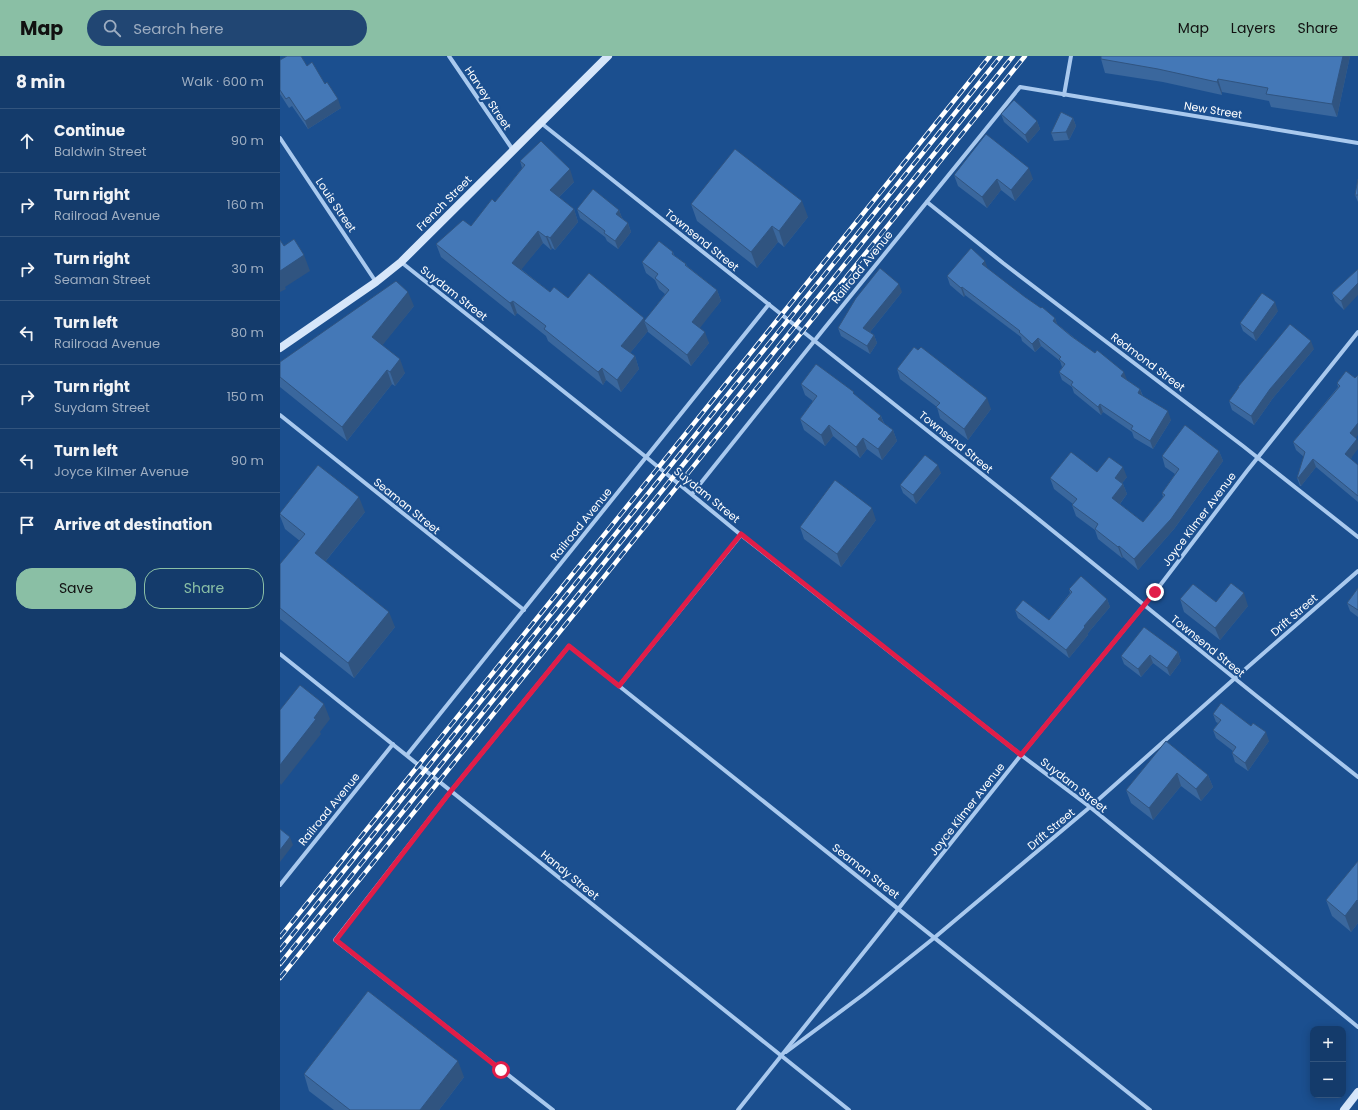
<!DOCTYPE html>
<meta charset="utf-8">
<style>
body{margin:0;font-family:Poppins,sans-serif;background:#214673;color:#f1f3f6}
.controls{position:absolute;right:12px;bottom:12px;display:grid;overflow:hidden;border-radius:8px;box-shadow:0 2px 10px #0003}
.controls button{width:36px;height:36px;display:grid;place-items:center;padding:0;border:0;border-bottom:1px solid #33557e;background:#143b6b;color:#f1f3f6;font:20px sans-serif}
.stop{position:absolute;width:12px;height:12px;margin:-9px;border:3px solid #e11d48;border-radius:50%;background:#fff}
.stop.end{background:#e11d48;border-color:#fff;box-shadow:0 1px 4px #0008}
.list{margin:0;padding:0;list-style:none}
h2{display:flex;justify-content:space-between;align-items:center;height:52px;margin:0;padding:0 16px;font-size:17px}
h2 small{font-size:13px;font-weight:400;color:#9dadc1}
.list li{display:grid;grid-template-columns:26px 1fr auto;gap:12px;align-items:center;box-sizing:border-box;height:64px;padding:0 16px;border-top:1px solid #33557e}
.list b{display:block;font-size:15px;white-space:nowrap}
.list p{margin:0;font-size:13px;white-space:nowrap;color:#9dadc1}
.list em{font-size:13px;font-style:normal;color:#9dadc1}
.actions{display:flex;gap:8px;padding:12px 16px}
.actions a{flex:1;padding:9px 0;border:1px solid #8abfa5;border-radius:16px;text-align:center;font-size:14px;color:#8abfa5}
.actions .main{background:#8abfa5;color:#111}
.icon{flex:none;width:22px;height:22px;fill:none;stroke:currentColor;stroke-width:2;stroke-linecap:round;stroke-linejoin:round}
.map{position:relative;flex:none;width:1078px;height:1054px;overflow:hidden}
header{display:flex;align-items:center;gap:24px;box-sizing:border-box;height:56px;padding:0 20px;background:#8abfa5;color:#111}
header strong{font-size:19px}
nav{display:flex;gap:22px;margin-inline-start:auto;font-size:14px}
.search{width:280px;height:36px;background:#214673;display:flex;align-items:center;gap:10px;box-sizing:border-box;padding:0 14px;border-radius:22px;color:#9dadc1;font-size:15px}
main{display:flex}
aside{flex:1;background:#143b6b}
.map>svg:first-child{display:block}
</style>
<header>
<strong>Map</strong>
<div class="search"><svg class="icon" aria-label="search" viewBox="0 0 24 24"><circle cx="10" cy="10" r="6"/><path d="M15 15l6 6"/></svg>Search here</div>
<nav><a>Map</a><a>Layers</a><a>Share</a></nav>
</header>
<main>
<aside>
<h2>8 min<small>Walk · 600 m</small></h2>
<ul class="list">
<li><svg class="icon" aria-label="ahead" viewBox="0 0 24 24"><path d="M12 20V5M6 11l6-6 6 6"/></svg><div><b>Continue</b><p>Baldwin Street</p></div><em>90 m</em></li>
<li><svg class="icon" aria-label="right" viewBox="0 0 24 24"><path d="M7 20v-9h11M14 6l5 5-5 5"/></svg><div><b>Turn right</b><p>Railroad Avenue</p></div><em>160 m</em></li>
<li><svg class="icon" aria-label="right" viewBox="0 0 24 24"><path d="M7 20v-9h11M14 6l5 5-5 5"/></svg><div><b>Turn right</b><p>Seaman Street</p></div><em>30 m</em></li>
<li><svg class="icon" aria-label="left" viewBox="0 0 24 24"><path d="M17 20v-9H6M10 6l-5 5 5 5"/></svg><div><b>Turn left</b><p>Railroad Avenue</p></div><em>80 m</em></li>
<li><svg class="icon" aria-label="right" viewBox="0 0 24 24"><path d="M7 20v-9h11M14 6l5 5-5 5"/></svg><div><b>Turn right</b><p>Suydam Street</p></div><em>150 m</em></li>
<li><svg class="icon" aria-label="left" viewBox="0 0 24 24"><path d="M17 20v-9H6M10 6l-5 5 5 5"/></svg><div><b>Turn left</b><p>Joyce Kilmer Avenue</p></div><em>90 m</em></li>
<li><svg class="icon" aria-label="arrive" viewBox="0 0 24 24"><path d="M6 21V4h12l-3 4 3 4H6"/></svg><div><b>Arrive at destination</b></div></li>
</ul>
<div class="actions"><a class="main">Save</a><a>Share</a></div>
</aside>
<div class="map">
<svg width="1078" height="1054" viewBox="0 0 1078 1054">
<rect width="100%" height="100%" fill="#1b4f8f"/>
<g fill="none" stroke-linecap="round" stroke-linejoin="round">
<!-- street -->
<g stroke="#a9c9ee" stroke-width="4">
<polyline points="169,0 233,94"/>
<polyline points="784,39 791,0"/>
<path d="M 261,67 C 421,195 582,322 742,450 C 854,540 965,632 1078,721"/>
<polyline points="0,82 96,226"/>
<polyline points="647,146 723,207 963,390 1078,481"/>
<polyline points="121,206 366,401 461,479 741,699 810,751 1078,971"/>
<polyline points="0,359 244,554"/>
<polyline points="412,438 543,274 740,31 1078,87"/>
<polyline points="0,598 569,1054"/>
<polyline points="339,630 461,479"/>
<polyline points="127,699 489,248"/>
<polyline points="0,829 113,688"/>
<polyline points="506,996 584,938 654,882 810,751 954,623 1078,515"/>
<polyline points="273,1054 55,884 171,735 289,590 870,1054"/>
<polyline points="458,1054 741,699 875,536 967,415 1078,276"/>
</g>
<!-- secondary -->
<g stroke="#d6e6fa" stroke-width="8">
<polyline points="0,292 96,226 121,206 328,0"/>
<polyline points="1064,1054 1078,1036"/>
</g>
<defs>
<g id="rail">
<polyline points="0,881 710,0"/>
<polyline points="0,894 721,0"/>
<polyline points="0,908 733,0"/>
<polyline points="0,922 745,0"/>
</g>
</defs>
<!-- rail casing -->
<use href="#rail" stroke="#fff" stroke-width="4.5"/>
<!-- rail -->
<use href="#rail" stroke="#1b4f8f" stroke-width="3" stroke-dasharray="9" stroke-linecap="butt"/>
</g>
<!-- wall -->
<g fill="#3a679d">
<polygon points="821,0 1070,0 1057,61 991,51 989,45 942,36 942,39 883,26 825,17 821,3"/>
<polygon points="0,4 27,10 45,28 61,52 28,73 12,50 9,52 0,38"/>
<polygon points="721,58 757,65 760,73 748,87 724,66"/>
<polygon points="793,62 796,70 789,84 774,85 771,77"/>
<polygon points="240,105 294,126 279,141 294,153 298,166 275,194 272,192 271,194 263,187 241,213 270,236 288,242 365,265 385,238 379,233 375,224 366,217 362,206 393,196 394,199 406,208 407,210 437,234 441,245 419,272 429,287 411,310 368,276 368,275 350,297 355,300 359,313 341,336 326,324 323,329 268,285 266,280 237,257 235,260 161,201 156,188 191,170 215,146 242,112"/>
<polygon points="674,119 753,123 735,145 721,134 707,152 678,130"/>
<polygon points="1078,123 1078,146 1075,139"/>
<polygon points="411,148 528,161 504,191 498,186 477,212 417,165"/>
<polygon points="297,153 339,154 342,162 348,167 351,176 338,193 327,185 325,181 300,162"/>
<polygon points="1078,213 1064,254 1055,245 1052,237"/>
<polygon points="667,220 745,241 775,262 777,268 847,324 860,333 863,340 891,364 873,393 854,382 852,376 823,356 821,359 794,337 792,331 782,324 779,316 782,311 780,305 761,290 755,296 742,285 741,281 685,239 684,241 670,229"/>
<polygon points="622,236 590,276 594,279 597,287 590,298 561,280 558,272"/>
<polygon points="134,250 102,289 125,317 115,330 112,328 67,385 0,331 0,306"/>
<polygon points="998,255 976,285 963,275 960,267"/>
<polygon points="1034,293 993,342 974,369 952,354 949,345 959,332 958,331"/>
<polygon points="617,313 711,353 688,384 660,362 657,351 620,323"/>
<polygon points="1075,322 1076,382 1071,403 1078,409 1078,446 1036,411 1021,430 1020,430 1017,422 1024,401 1016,394 1013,386 1058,331 1057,327"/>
<polygon points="521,328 575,339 601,360 604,367 613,374 617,385 602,404 587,393 580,402 553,380 545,390 524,374 520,363 533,345 525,339"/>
<polygon points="939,395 943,405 894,473 858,514 843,501 842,502 818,483 815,474 796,460 792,449 793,448 774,433 770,422 817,416 847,421 842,427 843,428 847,438 840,448 863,466 883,441 882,437 895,418 885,411 882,400"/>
<polygon points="661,417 636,448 623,437 620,429"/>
<polygon points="85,456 45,506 115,571 74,622 0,563 0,508 20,485 5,473 0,460 0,457"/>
<polygon points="596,464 561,511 524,483 520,471"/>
<polygon points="1078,532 1078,561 1070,555 1067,547"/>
<polygon points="789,533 827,543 830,551 808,577 808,579 789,602 738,562 735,554 769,564 790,537"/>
<polygon points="900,543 936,546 968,550 940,584 904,556"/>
<polygon points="898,596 901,605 890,620 873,607 861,621 844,608 841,600"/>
<polygon points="933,658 989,685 968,715 955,706 952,697 953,695 936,682 933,674 938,667 936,666"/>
<polygon points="886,685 928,719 933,731 921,745 901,730 873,764 851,747 846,734"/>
<polygon points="1078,805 1078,867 1071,876 1052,860 1046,844"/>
<polygon points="24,1018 184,1021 159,1054 54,1054 29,1035"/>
</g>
<!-- shaded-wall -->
<g fill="#305480">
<polygon points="1063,0 1070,0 1057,61 1052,48"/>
<polygon points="938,23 942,36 942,39 937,26"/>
<polygon points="58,43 61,52 28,73 25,65"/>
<polygon points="793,62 796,70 789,84 786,76"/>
<polygon points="757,65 760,73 748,87 745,79"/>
<polygon points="749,112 753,123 735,145 731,134"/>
<polygon points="290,113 294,126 274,146 270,134"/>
<polygon points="717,123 721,134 707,152 702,141"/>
<polygon points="522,145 528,161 504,191 499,175"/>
<polygon points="294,153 298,166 275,194 270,182"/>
<polygon points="339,154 342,162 339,166 336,158"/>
<polygon points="348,167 351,176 338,193 335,185"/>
<polygon points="492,170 498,186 477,212 471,196"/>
<polygon points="258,175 263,187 237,219 232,207"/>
<polygon points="267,180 272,192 271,194 266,181"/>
<polygon points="24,199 30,215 5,231 6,233 0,236 0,215"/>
<polygon points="705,205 708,213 702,208"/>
<polygon points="1078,227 1078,239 1064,254 1061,245"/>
<polygon points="619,228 622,236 586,281 583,272"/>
<polygon points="682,231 685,239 684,241 681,232"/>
<polygon points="437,234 441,245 416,277 412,266"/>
<polygon points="128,236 134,250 97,296 92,281"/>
<polygon points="233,245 237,257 235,260 230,247"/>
<polygon points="995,246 998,255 976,285 973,277"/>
<polygon points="364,262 365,266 364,265 368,275 346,302 341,290"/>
<polygon points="775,262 778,271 773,265"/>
<polygon points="425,276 429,287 411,310 407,299"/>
<polygon points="594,279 597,287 590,298 587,290"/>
<polygon points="758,282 761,290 755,296 752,288"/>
<polygon points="1031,285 1034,293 993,342 974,369 971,360 990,333"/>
<polygon points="355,300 359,313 341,336 337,324"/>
<polygon points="120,303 125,317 115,330 110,316"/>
<polygon points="322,312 326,324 323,329 318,316"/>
<polygon points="107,314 112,328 67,385 62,371"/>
<polygon points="844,316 847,324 844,329 841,320"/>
<polygon points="860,333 863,342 858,337"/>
<polygon points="707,342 711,353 688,384 684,373"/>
<polygon points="820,348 823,356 821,359 818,351"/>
<polygon points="888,355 891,364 873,393 870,385"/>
<polygon points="601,360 605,371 598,363"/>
<polygon points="1078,367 1078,379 1073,386 1070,377"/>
<polygon points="549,369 553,380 545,390 541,379"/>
<polygon points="613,374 617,385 602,404 598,393"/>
<polygon points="583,382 587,393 580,402 576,391"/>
<polygon points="1077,383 1078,385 1078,393 1068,406 1065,398"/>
<polygon points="939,395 943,405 894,473 858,514 854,503"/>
<polygon points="1033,403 1036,411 1021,430 1018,422"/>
<polygon points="658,409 661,417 636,448 633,439"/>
<polygon points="843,411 847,421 838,432 835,422"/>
<polygon points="843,428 847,438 836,453 832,442"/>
<polygon points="79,441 85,456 40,512 35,497"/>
<polygon points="592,452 596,464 561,511 557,498"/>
<polygon points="839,490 843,501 842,502 838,491"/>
<polygon points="964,537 968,550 940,584 935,572"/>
<polygon points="827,543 830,551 808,577 808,579 789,602 786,594 804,570"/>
<polygon points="109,556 115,571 74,622 68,607"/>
<polygon points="898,596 901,605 890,620 887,612"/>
<polygon points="870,599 873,607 861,621 858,613"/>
<polygon points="44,648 50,663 40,676 41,678 1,729 0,727 0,709 34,662"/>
<polygon points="986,676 989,685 968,715 965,707"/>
<polygon points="897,717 901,730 873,764 869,752"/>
<polygon points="928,719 933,731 921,745 916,733"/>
<polygon points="10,781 13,789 0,806 0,794"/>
<polygon points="1077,844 1078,846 1078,867 1071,876 1065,860"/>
<polygon points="178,1005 184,1021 159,1054 140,1054"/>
</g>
<!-- building -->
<g fill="#4478b7" stroke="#305480">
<polygon points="7,0 21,0 27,10 32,6 45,28 47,26 58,43 25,65 9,41 6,43 0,34 0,4"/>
<polygon points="821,0 1063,0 1052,48 986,38 988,32 938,23 937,26 878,13 821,3"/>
<polygon points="734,44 757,65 745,79 721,58"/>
<polygon points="781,56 793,62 786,76 771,77"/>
<polygon points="706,78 749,112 731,134 717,123 702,141 674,119"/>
<polygon points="261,85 290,113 270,134 294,153 270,182 267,180 266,181 258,175 232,207 270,236 274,231 288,242 309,217 364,262 341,290 355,300 337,324 322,312 318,316 264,273 266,270 233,245 230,247 156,188 183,164 191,170 212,143 215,146 245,109 240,105"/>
<polygon points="455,93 522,145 499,175 492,170 471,196 411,148"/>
<polygon points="1078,123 1078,139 1075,139"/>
<polygon points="313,133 339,154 336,158 348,167 335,185 324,177 325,175 297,153"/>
<polygon points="14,183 24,199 0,215 0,184 4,190"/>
<polygon points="379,185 393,196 392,198 406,208 405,209 437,234 412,266 425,276 407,299 364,265 389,234 375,222 378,218 362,206"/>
<polygon points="691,192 705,205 702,208 745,241 761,252 762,251 775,262 773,265 791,280 815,297 817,294 844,316 841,320 860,333 858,337 888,355 870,385 851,373 853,370 820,348 818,351 791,329 793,326 779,316 785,308 779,303 781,301 758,282 752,288 739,276 740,275 682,231 681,232 667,220"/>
<polygon points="600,212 619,228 583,272 594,279 587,290 558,272 576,242"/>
<polygon points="1078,213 1078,227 1061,245 1052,237"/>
<polygon points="116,225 128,236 92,281 120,303 110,316 107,314 62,371 0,321 0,306"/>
<polygon points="982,237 995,246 973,277 960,267"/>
<polygon points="1010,268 1031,285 990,333 971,360 949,345 959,331 958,331"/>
<polygon points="634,291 638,294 641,291 707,342 684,373 656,351 660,347 617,313"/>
<polygon points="536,308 574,336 573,337 601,360 598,363 613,374 598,393 583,382 576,391 549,369 541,379 520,363 537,340 521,328"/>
<polygon points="1066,315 1075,322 1078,319 1078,367 1070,377 1077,383 1065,398 1078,409 1078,440 1033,403 1018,422 1017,422 1025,396 1013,386 1060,330 1057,327"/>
<polygon points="905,369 939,395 891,463 854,503 839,490 838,491 815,473 818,468 792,449 797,443 770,422 791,396 817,416 829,401 843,411 835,422 843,428 832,442 863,466 885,439 882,437 899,413 882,400"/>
<polygon points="645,399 658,409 633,439 620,429"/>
<polygon points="38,409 79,441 35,497 109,556 68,607 0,552 0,508 25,478 0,458 0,457"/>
<polygon points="555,424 592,452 557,498 520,471"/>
<polygon points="801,520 827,543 804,570 805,571 786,594 735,554 743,544 769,564 792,536 789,533"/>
<polygon points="951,527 964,537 935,572 900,543 913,528 936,546"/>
<polygon points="1078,532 1078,554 1067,547"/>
<polygon points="864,571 898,596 887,612 870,599 858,613 841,600"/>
<polygon points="20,629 44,648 34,662 36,663 0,709 0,654"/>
<polygon points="941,647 971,670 973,667 986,676 965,707 952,697 956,691 933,674 941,664 933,658"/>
<polygon points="886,685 928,719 916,733 897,717 869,752 846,734"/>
<polygon points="0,773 10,781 0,794"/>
<polygon points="1078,805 1078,845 1077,844 1065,860 1046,844"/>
<polygon points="88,935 178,1005 140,1054 70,1054 24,1018"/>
</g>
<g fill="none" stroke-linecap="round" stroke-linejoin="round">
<!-- route -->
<polyline stroke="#e11d48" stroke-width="5" points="221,1014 56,884 171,735 289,590 339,630 461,478 741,699 875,536"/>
</g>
<g text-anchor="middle" stroke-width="4" stroke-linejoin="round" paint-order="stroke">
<!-- street labels -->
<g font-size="11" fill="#fff" stroke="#1b4f8f">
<text transform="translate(208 42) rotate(56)" y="4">Harvey Street</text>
<text transform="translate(933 54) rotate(9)" y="4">New Street</text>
<text transform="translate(164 147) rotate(-45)" y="4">French Street</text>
<text transform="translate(56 149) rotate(56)" y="4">Louis Street</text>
<text transform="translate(422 184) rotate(39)" y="4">Townsend Street</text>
<text transform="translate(582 211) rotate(-51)" y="4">Railroad Avenue</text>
<text transform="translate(174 237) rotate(38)" y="4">Suydam Street</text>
<text transform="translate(868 306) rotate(37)" y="4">Redmond Street</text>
<text transform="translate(676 386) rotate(39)" y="4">Townsend Street</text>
<text transform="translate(427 439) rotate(39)" y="4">Suydam Street</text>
<text transform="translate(127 450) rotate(39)" y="4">Seaman Street</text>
<text transform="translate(919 463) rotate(-53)" y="4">Joyce Kilmer Avenue</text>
<text transform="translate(301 468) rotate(-51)" y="4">Railroad Avenue</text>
<text transform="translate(1014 559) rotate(-41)" y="4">Drift Street</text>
<text transform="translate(928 590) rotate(39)" y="4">Townsend Street</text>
<text transform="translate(794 729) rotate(38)" y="4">Suydam Street</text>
<text transform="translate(49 753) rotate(-51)" y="4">Railroad Avenue</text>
<text transform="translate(687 753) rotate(-52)" y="4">Joyce Kilmer Avenue</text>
<text transform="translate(771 773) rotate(-40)" y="4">Drift Street</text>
<text transform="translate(586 815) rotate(38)" y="4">Seaman Street</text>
<text transform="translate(290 819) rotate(39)" y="4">Handy Street</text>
</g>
</g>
</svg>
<div class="controls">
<button>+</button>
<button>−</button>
</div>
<div class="stop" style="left:221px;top:1014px"></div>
<div class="stop end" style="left:875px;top:536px"></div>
</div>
</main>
